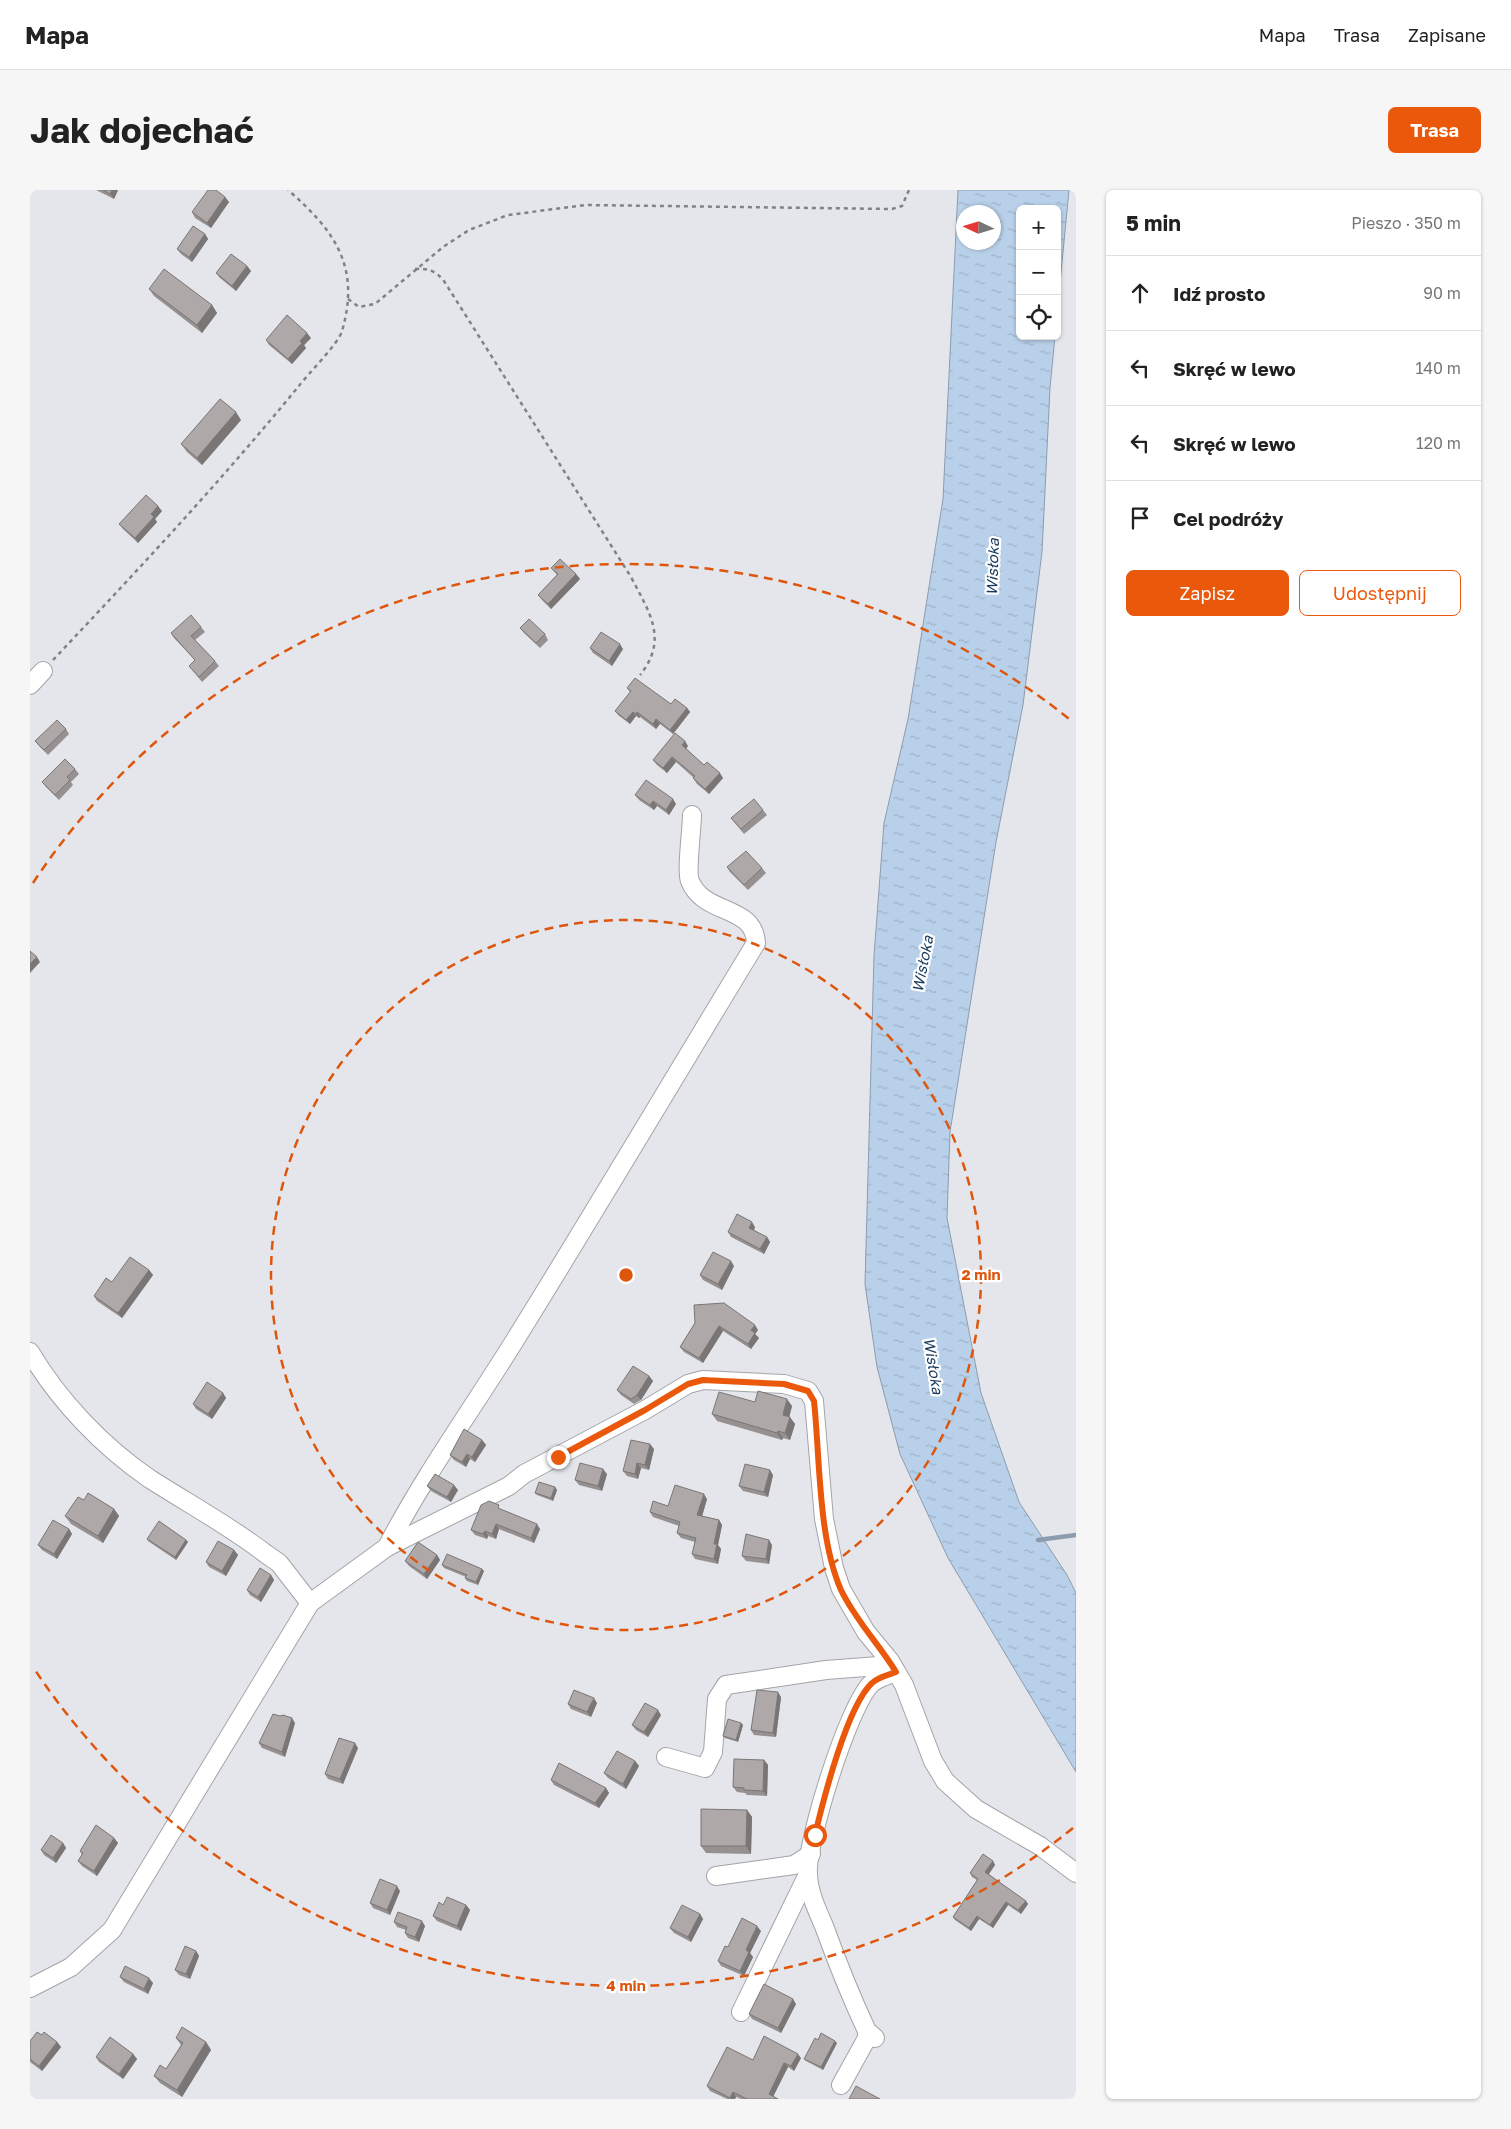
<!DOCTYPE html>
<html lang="pl">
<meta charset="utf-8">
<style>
body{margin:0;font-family:"Golos Text",sans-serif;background:#f6f6f6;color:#222}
.controls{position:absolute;right:15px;top:15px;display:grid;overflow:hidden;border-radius:8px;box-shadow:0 1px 4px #0004}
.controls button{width:45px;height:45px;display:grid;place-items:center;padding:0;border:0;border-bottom:1px solid #e0e0e0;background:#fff;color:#222;font:25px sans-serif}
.compass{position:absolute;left:926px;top:15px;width:45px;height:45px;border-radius:50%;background:#fff;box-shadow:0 1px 4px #0004;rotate:274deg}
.stop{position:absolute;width:15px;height:15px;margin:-11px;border:4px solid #ea580c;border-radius:50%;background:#fff}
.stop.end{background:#ea580c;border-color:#fff;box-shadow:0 1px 5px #0008}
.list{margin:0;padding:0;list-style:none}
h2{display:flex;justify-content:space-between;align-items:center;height:65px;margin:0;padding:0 20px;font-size:21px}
h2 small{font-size:16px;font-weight:400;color:#767676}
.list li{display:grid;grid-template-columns:32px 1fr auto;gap:15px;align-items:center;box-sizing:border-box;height:75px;padding:0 20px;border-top:1px solid #e0e0e0}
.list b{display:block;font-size:19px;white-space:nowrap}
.list em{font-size:16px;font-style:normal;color:#767676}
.actions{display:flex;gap:10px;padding:15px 20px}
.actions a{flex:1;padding:11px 0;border:1px solid #ea580c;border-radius:8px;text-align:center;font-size:18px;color:#ea580c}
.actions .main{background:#ea580c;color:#fff}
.icon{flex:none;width:28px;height:28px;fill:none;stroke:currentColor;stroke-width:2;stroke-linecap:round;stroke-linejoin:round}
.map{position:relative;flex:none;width:1046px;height:1909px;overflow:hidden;border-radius:8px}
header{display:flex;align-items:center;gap:30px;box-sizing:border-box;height:70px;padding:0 25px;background:#fff;border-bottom:1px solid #e0e0e0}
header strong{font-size:24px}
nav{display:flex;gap:28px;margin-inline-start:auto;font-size:18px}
.intro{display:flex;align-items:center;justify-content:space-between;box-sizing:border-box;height:120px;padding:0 30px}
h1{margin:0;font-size:35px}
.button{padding:12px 22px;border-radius:8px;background:#ea580c;color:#fff;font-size:18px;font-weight:700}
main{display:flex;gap:30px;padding:0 30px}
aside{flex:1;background:#fff;border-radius:8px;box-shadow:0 1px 4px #0004}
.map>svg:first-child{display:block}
</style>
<header>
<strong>Mapa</strong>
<nav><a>Mapa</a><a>Trasa</a><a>Zapisane</a></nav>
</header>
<div class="intro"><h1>Jak dojechać</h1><a class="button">Trasa</a></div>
<main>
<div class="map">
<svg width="1046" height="1909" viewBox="0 0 1046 1909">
<defs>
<pattern id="water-ripples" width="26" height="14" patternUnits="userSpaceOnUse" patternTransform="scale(1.25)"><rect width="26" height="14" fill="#b8d0e9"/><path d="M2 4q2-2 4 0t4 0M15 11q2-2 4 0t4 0" fill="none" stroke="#9eb2c8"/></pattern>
</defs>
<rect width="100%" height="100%" fill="#e5e6eb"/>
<!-- water -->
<path fill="url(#water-ripples)" stroke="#8c9cae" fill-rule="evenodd" d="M 928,0 L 1039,0 L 1027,124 L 1027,19 L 990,19 L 990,146 L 1025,146 L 1020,198 L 1012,362 L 993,515 L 966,652 L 920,942 L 917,1028 L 951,1203 L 989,1312 L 1037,1385 L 1046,1403 L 1046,1582 L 918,1368 L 870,1264 L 847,1177 L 835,1094 L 844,766 L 854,633 L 878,529 L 913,309 ZM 934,22 L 964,22 L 964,52 L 934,52 Z"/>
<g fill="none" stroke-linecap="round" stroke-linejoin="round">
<!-- stream -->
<polyline stroke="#8c9cae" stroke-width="4.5" points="1008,1350 1046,1345"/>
<defs>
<g id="minor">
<polyline points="0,495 13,481"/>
<path d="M 0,1162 C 29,1211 73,1257 120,1289 C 159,1314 200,1336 236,1364 L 249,1373 L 280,1413"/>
<path d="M 357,1357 C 396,1282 446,1214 490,1142 C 570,1013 647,883 726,753 C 724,714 674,726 660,691 C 656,682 662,638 662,625"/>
<polyline points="636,1567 675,1578 683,1562 687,1509 696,1495 796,1480 862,1475"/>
<polyline points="686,1686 764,1675 781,1664"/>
<polyline points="0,1798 41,1777 82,1740 280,1413 357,1357 479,1296 494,1284 615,1220 658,1194 673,1190 754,1194 778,1201 784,1211 794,1329 804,1378 811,1399 836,1442 860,1471 874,1495 903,1571 915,1591 946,1619 1010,1656 1046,1683"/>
<polyline points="711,1822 778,1684"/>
<path d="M 845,1848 L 837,1841 C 821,1807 807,1772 794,1736 C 787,1720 779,1703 778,1685 C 775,1655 819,1513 842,1493 C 849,1487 858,1485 866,1482"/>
<polyline points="811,1895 837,1848 837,1841"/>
</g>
</defs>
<!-- minor casing -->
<use href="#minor" stroke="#a3a4a8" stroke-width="20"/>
<!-- path -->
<g stroke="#818285" stroke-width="2.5" stroke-dasharray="4 4" stroke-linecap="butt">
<path d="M 385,79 C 398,78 406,81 414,91 L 601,387 C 619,422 639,449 610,485"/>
<polyline points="318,109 329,117 345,114 413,57 439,40 478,25 556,15 862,19 872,16 879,0"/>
<path d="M 23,470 C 107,381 191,291 268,197 C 277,185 309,153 312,141 C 331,76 304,40 258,0"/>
</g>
<!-- minor -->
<use href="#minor" stroke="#fff" stroke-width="18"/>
</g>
<!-- wall -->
<g fill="#969190">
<polygon points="66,0 88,0 84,9"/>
<polygon points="195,7 199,12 181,38 165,28 162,22"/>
<polygon points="175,44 178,49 162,72 151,64 147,59"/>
<polygon points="217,76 221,81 206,101 190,88 186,83"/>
<polygon points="119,99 182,115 187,123 172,143 124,106"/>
<polygon points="281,148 274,155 276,158 262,174 239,155 236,150"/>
<polygon points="211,230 172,275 157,262 151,254"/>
<polygon points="132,321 125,329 127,332 108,353 93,339 89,334"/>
<polygon points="521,378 546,384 550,389 521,419 512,410 508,405 527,385"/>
<polygon points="171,437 175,442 165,450 185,471 189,476 172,492 159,476 165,470 144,448 141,443"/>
<polygon points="490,438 515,444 518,450 510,458 494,443"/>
<polygon points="560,458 593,459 582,476 563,463"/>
<polygon points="597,498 641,514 657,518 660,522 643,544 630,534 626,539 610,527 609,528 606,526 600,534 588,525 585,521 600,502"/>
<polygon points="36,539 39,544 18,565 9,556 5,551"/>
<polygon points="658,556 656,559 674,575 693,588 679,604 667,594 663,588 664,588 646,572 637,583 627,575 623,570"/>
<polygon points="45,579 49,584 41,592 43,595 29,610 16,597 12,592"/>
<polygon points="605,605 646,614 639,625 627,616 624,620 609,610"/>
<polygon points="733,620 737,625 714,644 701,628"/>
<polygon points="697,677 732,678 736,683 718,700 700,682"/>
<polygon points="725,1037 724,1040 737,1047 740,1052 734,1064 701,1047 698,1042"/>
<polygon points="704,1076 692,1100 673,1090 670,1085"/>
<polygon points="119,1080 123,1085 92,1128 67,1111 64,1106 82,1092"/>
<polygon points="665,1133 728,1140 725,1144 729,1148 721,1159 693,1141 673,1173 654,1162 650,1157"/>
<polygon points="619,1186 623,1191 611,1210 604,1214 591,1205 587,1200"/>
<polygon points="193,1203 196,1208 182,1229 166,1219 163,1214"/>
<polygon points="725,1212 762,1216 759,1227 765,1234 760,1250 753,1248 752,1250 687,1231 682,1224"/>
<polygon points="452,1250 456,1255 445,1272 440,1269 436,1277 424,1270 420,1265"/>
<polygon points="624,1259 619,1280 611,1278 608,1289 597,1286 593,1281"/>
<polygon points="577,1284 572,1301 549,1295 545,1290"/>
<polygon points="743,1285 738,1307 713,1301 709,1296"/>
<polygon points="397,1296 428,1300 421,1312 401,1301"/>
<polygon points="525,1297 527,1300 523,1311 507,1305 505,1303"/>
<polygon points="677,1309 672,1326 689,1330 692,1335 688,1355 691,1359 688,1374 665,1369 662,1364 665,1352 651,1348 647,1343 649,1336 623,1327 620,1322 638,1316"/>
<polygon points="54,1310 84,1319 89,1326 73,1353 41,1334 35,1326"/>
<polygon points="472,1320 510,1339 504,1353 469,1339 466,1349 458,1346 457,1349 445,1345 441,1340"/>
<polygon points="39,1339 42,1344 27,1369 12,1360 8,1355"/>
<polygon points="117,1349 156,1350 158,1352 146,1370 118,1351"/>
<polygon points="742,1355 739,1374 716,1371 712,1366"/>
<polygon points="204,1360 208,1365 196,1386 179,1377 176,1372"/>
<polygon points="407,1365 410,1370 397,1389 379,1376 375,1371"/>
<polygon points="412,1375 452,1379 454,1381 448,1395 437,1391 435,1388 436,1387 414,1378"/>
<polygon points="241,1385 244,1390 231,1412 220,1405 217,1400"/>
<polygon points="751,1507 746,1547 724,1545 721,1540"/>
<polygon points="567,1513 561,1527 541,1519 538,1514"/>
<polygon points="631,1525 618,1547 606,1540 602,1535"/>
<polygon points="265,1533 255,1567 232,1558 229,1553"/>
<polygon points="711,1533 713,1535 708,1552 695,1548 693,1546"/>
<polygon points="328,1558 313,1594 298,1589 295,1584"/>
<polygon points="734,1570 738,1575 737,1606 717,1605 715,1603 707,1602 703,1597"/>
<polygon points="605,1571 609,1576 596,1599 578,1588 574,1583"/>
<polygon points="521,1590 576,1598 579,1603 569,1618 524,1595"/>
<polygon points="717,1620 722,1627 721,1664 676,1663 671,1656"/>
<polygon points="84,1648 88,1653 67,1686 52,1676 48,1671 52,1665 50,1661"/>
<polygon points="33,1653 36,1658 26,1673 14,1665 11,1660"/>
<polygon points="963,1671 965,1675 959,1684 998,1714 991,1724 978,1715 963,1738 949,1729 941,1741 925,1730 923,1727 947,1690 942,1687 940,1683"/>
<polygon points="370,1701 360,1725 343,1718 340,1713"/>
<polygon points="413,1715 436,1715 440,1720 431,1741 407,1731 403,1726"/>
<polygon points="670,1724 673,1729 661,1752 644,1743 640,1738"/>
<polygon points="364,1732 395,1736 389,1752 378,1748 375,1743 376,1740 367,1737"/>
<polygon points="731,1741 720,1763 723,1767 714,1786 691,1776 688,1771 698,1757"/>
<polygon points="166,1761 169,1766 160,1789 149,1785 145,1780"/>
<polygon points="90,1787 123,1793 118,1804 94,1792"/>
<polygon points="766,1814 751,1843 722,1829 719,1824"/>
<polygon points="12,1845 27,1852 31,1857 12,1881 0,1872 0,1851"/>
<polygon points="146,1848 176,1852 181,1860 152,1907 130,1893 124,1886 136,1879 151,1855"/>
<polygon points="788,1850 807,1853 793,1880 776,1871 774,1869"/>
<polygon points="103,1864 107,1869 93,1889 69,1872 66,1867"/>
<polygon points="771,1868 764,1881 758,1877 743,1906 748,1909 711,1909 706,1907 705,1909 697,1909 680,1901 677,1896 723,1870"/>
</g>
<!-- shaded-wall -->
<g fill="#7a7676">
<polygon points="82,0 88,0 84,9 80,4"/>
<polygon points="195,7 199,12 181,38 177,33"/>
<polygon points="175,44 178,49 162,72 159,67"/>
<polygon points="217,76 221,81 206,101 202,96"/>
<polygon points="182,115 187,123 172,143 167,135"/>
<polygon points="277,143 281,148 274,155 276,158 262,174 258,169 270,151"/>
<polygon points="206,222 211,230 172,275 167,268"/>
<polygon points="128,316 132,321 125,329 127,332 108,353 105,348 121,324"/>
<polygon points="546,384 550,389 521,419 518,414"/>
<polygon points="590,454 593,459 582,476 579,471"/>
<polygon points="657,518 660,522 643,544 640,540"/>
<polygon points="603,522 606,526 600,534 596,530"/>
<polygon points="607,522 610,527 609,528 606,524"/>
<polygon points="626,529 630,534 626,539 623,534"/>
<polygon points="655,551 658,556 655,560 652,555"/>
<polygon points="642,567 646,572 637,583 633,578"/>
<polygon points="690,583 693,588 679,604 675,599"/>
<polygon points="643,609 646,614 639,625 636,620"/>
<polygon points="623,611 627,616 624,620 620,615"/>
<polygon points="7,767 10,772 0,783 0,774"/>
<polygon points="722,1032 725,1037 723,1043 719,1038"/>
<polygon points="737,1047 740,1052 734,1064 730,1059"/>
<polygon points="701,1071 704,1076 692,1100 688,1094"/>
<polygon points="119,1080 123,1085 92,1128 88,1123"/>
<polygon points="725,1135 728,1140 725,1144 729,1148 721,1159 718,1154 721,1140"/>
<polygon points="689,1136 693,1141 673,1173 669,1168"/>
<polygon points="619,1186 623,1191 611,1210 607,1205"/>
<polygon points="193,1203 196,1208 182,1229 178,1224"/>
<polygon points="757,1209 762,1216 758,1232 753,1225"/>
<polygon points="760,1227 765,1234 760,1250 755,1243"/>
<polygon points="748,1241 753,1248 752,1250 747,1243"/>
<polygon points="452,1250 456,1255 445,1272 442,1267"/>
<polygon points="620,1254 624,1259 619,1280 615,1275"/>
<polygon points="437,1264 440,1269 436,1277 432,1272"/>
<polygon points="607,1273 611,1278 608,1289 605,1284"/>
<polygon points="573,1279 577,1284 572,1301 568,1296"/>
<polygon points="740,1280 743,1285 738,1307 734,1302"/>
<polygon points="424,1295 428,1300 421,1312 417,1307"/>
<polygon points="525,1297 527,1300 523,1311 521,1308"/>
<polygon points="674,1304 677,1309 671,1330 667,1325"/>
<polygon points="84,1319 89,1326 73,1353 68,1346"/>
<polygon points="689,1330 692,1335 688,1355 691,1359 688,1374 684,1369 684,1354"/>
<polygon points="466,1334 469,1339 466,1349 462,1344"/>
<polygon points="507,1334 510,1339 504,1353 501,1348"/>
<polygon points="39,1339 42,1344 27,1369 24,1364"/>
<polygon points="455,1341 458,1346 457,1349 453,1344"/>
<polygon points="156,1350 158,1352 146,1370 145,1367"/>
<polygon points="739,1350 742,1355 739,1374 736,1369"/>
<polygon points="204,1360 208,1365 196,1386 192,1381"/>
<polygon points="407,1365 410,1370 397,1389 394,1384"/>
<polygon points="452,1379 454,1381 448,1395 446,1392"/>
<polygon points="241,1385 244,1390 231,1412 228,1407"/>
<polygon points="748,1502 751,1507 746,1547 743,1543"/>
<polygon points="564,1508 567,1513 561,1527 557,1522"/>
<polygon points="628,1520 631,1525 618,1547 614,1542"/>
<polygon points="262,1528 265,1533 255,1567 252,1562"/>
<polygon points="711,1533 713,1535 708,1552 706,1550"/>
<polygon points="325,1553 328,1558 313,1594 310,1589"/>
<polygon points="734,1570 738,1575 737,1606 733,1601"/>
<polygon points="605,1571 609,1576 596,1599 593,1594"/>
<polygon points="576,1598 579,1603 569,1618 565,1613"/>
<polygon points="717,1620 722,1627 721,1664 716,1656"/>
<polygon points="84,1648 88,1653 67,1686 64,1681"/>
<polygon points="33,1653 36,1658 26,1673 23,1668"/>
<polygon points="963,1671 965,1675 958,1685 955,1682"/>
<polygon points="367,1696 370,1701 360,1725 357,1720"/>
<polygon points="996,1711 998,1714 991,1724 988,1720"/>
<polygon points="976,1712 978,1715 963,1738 960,1735"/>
<polygon points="436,1715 440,1720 431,1741 427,1736"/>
<polygon points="670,1724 673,1729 661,1752 658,1747"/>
<polygon points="947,1726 949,1729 941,1741 939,1738"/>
<polygon points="392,1731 395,1736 389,1752 385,1747"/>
<polygon points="727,1736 731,1741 720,1763 723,1767 714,1786 710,1781 716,1760"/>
<polygon points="166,1761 169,1766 160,1789 156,1784"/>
<polygon points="119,1788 123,1793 118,1804 114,1799"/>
<polygon points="763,1809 766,1814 751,1843 748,1838"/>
<polygon points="805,1851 807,1853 793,1880 791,1877"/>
<polygon points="27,1852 31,1857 12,1881 9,1876"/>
<polygon points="176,1852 181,1860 152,1907 147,1900"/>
<polygon points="103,1864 107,1869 93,1889 89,1884"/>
<polygon points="768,1864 771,1868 764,1881 761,1876"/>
<polygon points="754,1873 758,1877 742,1909 739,1904"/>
<polygon points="703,1902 706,1907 705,1909 701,1909 700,1908"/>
</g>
<!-- building -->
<g fill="#aea9a8" stroke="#7a7676">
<polygon points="73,0 82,0 80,4"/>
<polygon points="178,0 186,0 195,7 177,33 162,22"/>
<polygon points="163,36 175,44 159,67 147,59"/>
<polygon points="201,64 217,76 202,96 186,83"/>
<polygon points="134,79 182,115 167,135 119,99"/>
<polygon points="257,125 277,143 270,151 272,153 258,169 236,150"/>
<polygon points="190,209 206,222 167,268 151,254"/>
<polygon points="116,305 128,316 121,324 124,327 105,348 89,334"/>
<polygon points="530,369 546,384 518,414 508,405 528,384 521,378"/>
<polygon points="161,425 171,437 161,446 185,471 169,487 159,476 165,470 141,443"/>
<polygon points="499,429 515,444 506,453 490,438"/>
<polygon points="571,442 590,454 579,471 560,458"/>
<polygon points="605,488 641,514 645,509 657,518 640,540 626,529 623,534 607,522 606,524 603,522 596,530 585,521 601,501 597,498"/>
<polygon points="27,530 36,539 14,560 5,551"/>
<polygon points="645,543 655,551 652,555 674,575 677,572 690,583 675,599 663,588 665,586 642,567 633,578 623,570"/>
<polygon points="35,569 45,579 37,587 40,590 25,605 12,592"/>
<polygon points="616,590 643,609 636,620 623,611 620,615 605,605"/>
<polygon points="724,609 733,620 711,639 701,628"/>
<polygon points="716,661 732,678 714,695 697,677"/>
<polygon points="0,761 7,767 0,774"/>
<polygon points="707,1024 722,1032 719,1038 737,1047 730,1059 698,1042"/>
<polygon points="683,1062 701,1071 688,1094 670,1085"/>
<polygon points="100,1067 119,1080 88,1123 64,1106 76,1088 82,1092"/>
<polygon points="694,1113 725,1135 721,1140 725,1143 718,1154 689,1136 669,1168 650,1157 665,1133 664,1115"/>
<polygon points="603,1176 619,1186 607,1205 601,1209 587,1200"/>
<polygon points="177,1192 193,1203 178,1224 163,1214"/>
<polygon points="728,1201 757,1209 753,1225 760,1227 755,1243 748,1241 747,1243 682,1224 689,1202 725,1212"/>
<polygon points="434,1239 452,1250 442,1267 437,1264 432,1272 420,1265"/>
<polygon points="601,1250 620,1254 615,1275 607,1273 605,1284 593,1281"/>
<polygon points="550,1273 573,1279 568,1296 545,1290"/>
<polygon points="715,1274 740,1280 734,1302 709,1296"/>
<polygon points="405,1284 424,1295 417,1307 397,1296"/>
<polygon points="509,1292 525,1297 521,1308 505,1303"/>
<polygon points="645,1295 674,1304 667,1325 689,1330 684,1354 687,1354 684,1369 662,1364 666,1348 647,1343 650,1332 620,1322 623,1311 638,1316"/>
<polygon points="58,1303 84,1319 68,1346 35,1326 48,1307 54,1310"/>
<polygon points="459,1311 469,1315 468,1318 507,1334 501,1348 466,1334 462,1344 455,1341 453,1344 441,1340 451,1315"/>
<polygon points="23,1330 39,1339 24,1364 8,1355"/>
<polygon points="129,1331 156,1350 145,1367 117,1349"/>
<polygon points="716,1344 739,1350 736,1369 712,1366"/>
<polygon points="188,1351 204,1360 192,1381 176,1372"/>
<polygon points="388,1352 407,1365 394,1384 375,1371"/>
<polygon points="417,1364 452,1379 446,1392 435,1388 437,1385 412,1375"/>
<polygon points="230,1378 241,1385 228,1407 217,1400"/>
<polygon points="544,1500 564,1508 557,1522 538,1514"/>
<polygon points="727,1500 748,1502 743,1543 721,1540"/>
<polygon points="615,1513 628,1520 614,1542 602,1535"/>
<polygon points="243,1524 250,1526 253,1525 262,1528 252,1562 229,1553"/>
<polygon points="698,1529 711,1533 706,1550 693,1546"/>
<polygon points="309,1548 325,1553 310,1589 295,1584"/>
<polygon points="587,1561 605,1571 593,1594 574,1583"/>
<polygon points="704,1569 734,1570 733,1601 714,1600 714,1598 703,1597"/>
<polygon points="529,1573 576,1598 565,1613 521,1590"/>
<polygon points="671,1619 717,1620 716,1656 671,1656"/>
<polygon points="66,1635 84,1648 64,1681 48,1671 53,1663 50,1661"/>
<polygon points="21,1645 33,1653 23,1668 11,1660"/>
<polygon points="953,1664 963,1671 955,1682 996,1711 988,1720 976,1712 960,1735 947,1726 939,1738 923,1727 948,1689 940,1683"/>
<polygon points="350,1689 367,1696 357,1720 340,1713"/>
<polygon points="417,1707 436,1715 427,1736 403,1726 409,1712 413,1715"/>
<polygon points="652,1715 670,1724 658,1747 640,1738"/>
<polygon points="368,1722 392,1731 385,1747 375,1743 377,1737 364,1732"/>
<polygon points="712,1728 727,1736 716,1760 719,1762 710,1781 688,1771 695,1756 698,1757"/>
<polygon points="155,1756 166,1761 156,1784 145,1780"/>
<polygon points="95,1776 119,1788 114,1799 90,1787"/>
<polygon points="734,1794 763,1809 748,1838 719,1824"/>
<polygon points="152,1837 176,1852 147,1900 124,1886 130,1875 136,1879 153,1853 146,1848"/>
<polygon points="7,1842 12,1845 14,1842 27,1852 9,1876 0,1869 0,1851"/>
<polygon points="791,1843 805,1851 791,1877 774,1869 785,1848 788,1850"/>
<polygon points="734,1846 768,1864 761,1876 754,1873 739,1904 748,1909 717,1909 703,1902 700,1908 677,1896 697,1857 723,1870"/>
<polygon points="80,1847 103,1864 89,1884 66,1867"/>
<polygon points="826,1896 850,1909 819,1909"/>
</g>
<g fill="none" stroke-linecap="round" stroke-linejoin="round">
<!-- route -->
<path stroke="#ea580c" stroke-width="6" d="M 528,1267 L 615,1220 L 658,1194 L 673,1190 L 754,1194 L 778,1201 L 784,1211 C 790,1267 788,1348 811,1400 C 826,1431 849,1454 866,1482 C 858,1485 848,1487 842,1493 C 817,1516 793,1611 785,1645"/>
</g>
<!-- distance rings -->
<g fill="none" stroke="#de560d" stroke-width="2.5" stroke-dasharray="9 6">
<circle cx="596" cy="1085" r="355"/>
<path d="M1043 1638A711 711 0 0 1 3 1477M3 693A711 711 0 0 1 1043 532"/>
</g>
<g text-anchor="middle" stroke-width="4.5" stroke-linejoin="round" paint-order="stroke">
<!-- water labels -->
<g font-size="15" font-style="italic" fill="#16395c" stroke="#fff">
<text transform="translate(963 377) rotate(-88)" y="5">Wisłoka</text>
<text transform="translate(893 774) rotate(-79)" y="5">Wisłoka</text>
<text transform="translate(903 1176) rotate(81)" y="5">Wisłoka</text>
</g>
</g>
<circle cx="596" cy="1085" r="8" fill="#de560d" stroke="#fff" stroke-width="2.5"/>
<g font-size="15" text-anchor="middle" font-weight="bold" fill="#de560d" stroke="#fff" stroke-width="4.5" stroke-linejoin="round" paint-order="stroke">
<text x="951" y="1090">2 min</text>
<text x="596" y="1801">4 min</text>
</g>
</svg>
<div class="controls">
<button>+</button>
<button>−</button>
<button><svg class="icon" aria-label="locate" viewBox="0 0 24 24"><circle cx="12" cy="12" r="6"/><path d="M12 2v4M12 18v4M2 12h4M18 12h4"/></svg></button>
</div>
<svg class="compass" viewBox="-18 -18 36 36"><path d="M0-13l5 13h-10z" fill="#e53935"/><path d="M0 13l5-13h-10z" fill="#767676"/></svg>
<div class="stop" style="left:785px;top:1645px"></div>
<div class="stop end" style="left:528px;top:1267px"></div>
</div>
<aside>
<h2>5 min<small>Pieszo · 350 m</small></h2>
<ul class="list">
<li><svg class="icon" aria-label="ahead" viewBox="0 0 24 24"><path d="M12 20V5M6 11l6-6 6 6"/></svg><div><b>Idź prosto</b></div><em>90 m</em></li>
<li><svg class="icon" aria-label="left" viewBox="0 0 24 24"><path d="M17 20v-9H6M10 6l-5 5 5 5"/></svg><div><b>Skręć w lewo</b></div><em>140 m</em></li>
<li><svg class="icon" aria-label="left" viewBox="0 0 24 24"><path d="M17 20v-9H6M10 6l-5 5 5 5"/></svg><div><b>Skręć w lewo</b></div><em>120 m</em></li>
<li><svg class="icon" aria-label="arrive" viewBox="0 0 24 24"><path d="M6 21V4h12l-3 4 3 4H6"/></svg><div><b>Cel podróży</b></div></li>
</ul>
<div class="actions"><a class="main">Zapisz</a><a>Udostępnij</a></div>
</aside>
</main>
